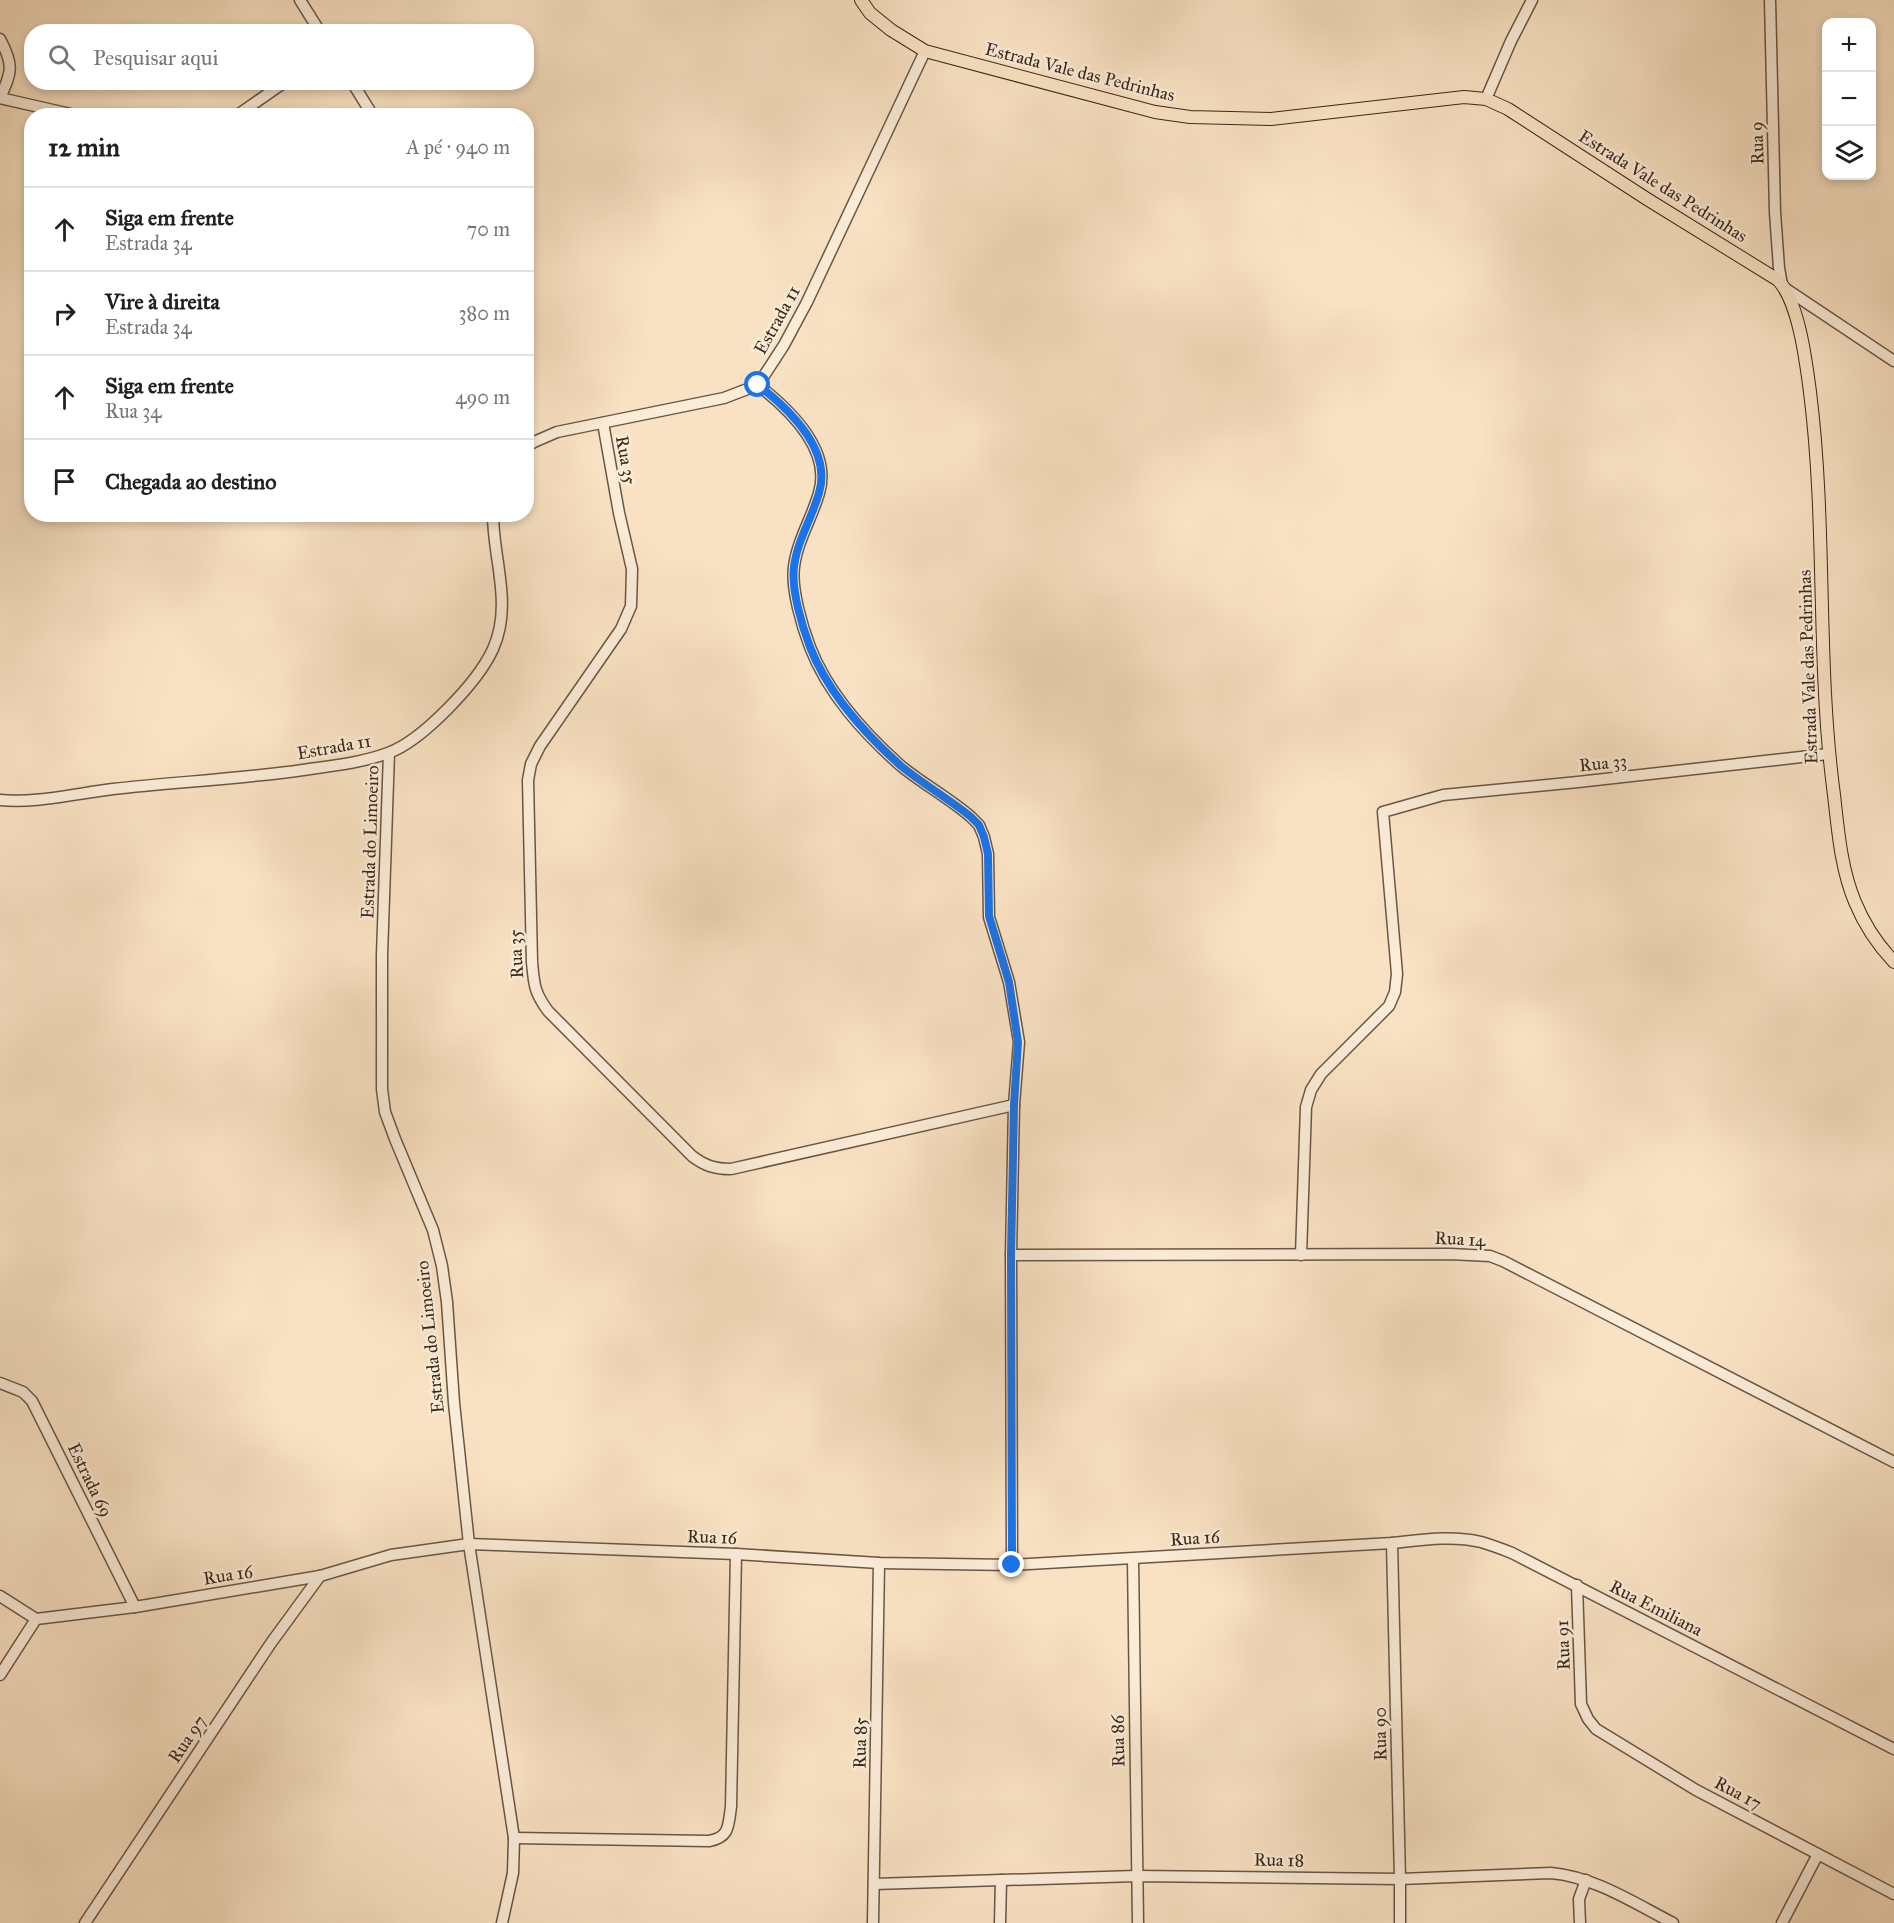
<!DOCTYPE html>
<html lang="pt">
<meta charset="utf-8">
<style>
body{margin:0;font-family:"IM FELL Great Primer",serif;background:#f6f6f6;color:#202124}
.controls{position:absolute;right:18px;top:18px;display:grid;overflow:hidden;border-radius:12px;box-shadow:0 3px 9px #0003}
.controls button{width:54px;height:54px;display:grid;place-items:center;padding:0;border:0;border-bottom:2px solid #e0e0e0;background:#fff;color:#202124;font:30px sans-serif}
.stop{position:absolute;width:18px;height:18px;margin:-14px;border:4px solid #1a73e8;border-radius:50%;background:#fff}
.stop.end{background:#1a73e8;border-color:#fff;box-shadow:0 2px 6px #0008}
.list{margin:0;padding:0;list-style:none}
h2{display:flex;justify-content:space-between;align-items:center;height:78px;margin:0;padding:0 24px;font-size:26px}
h2 small{font-size:20px;font-weight:400;color:#757577}
.list li{display:grid;grid-template-columns:39px 1fr auto;gap:18px;align-items:center;box-sizing:border-box;height:84px;padding:0 24px;border-top:2px solid #e0e0e0}
.list b{display:block;font-size:22px;white-space:nowrap}
.list p{margin:0;font-size:20px;white-space:nowrap;color:#757577}
.list em{font-size:20px;font-style:normal;color:#757577}
.icon{flex:none;width:33px;height:33px;fill:none;stroke:currentColor;stroke-width:2;stroke-linecap:round;stroke-linejoin:round}
.map{position:relative;flex:none;width:1894px;height:1923px;overflow:hidden}
.search{position:absolute;background:#fff;box-shadow:0 3px 9px #0003;left:24px;top:24px;width:510px;height:66px;display:flex;align-items:center;gap:15px;box-sizing:border-box;padding:0 21px;border-radius:24px;color:#757577;font-size:22px}
.panel{position:absolute;background:#fff;box-shadow:0 3px 9px #0003;left:24px;top:108px;width:510px;height:414px;border-radius:24px}
.map>svg:first-child{display:block}
</style>
<div class="map">
<svg width="1894" height="1923" viewBox="0 0 1894 1923">
<rect width="100%" height="100%" fill="#f9e2c3"/>
<filter id="stains"><feTurbulence type="fractalNoise" baseFrequency=".00333" numOctaves="4"/><feColorMatrix values="0 0 0 0 .2 0 0 0 0 .09 0 0 0 0 .02 0 0 0 .5 -.17"/></filter>
<radialGradient id="worn" r=".72"><stop offset=".6" stop-color="#630" stop-opacity="0"/><stop offset="1" stop-color="#630" stop-opacity=".3"/></radialGradient>
<g fill="none" stroke-linecap="round" stroke-linejoin="round">
<defs>
<g id="minor">
<polyline points="300,0 320,32"/>
<polyline points="1770,0 1775,212 1779,268 1782,285"/>
<path d="M 0,39 C 14,65 12,72 0,98 L 79,116"/>
<polyline points="352,82 373,116"/>
<polyline points="1486,99 1511,41 1532,0"/>
<polyline points="236,116 285,82"/>
<polyline points="1786,289 1894,361"/>
<path d="M 758,385 C 789,409 832,450 819,493 C 812,518 797,541 794,567 C 791,589 802,626 810,647 C 828,694 864,733 901,766 C 923,784 949,798 971,817 L 979,825 L 984,837 L 988,854 L 989,917 L 1009,982 L 1019,1042 L 1014,1105 L 1011,1255 L 1012,1565"/>
<path d="M 603,423 L 619,513 L 632,569 L 631,606 L 621,629 L 540,746 L 531,764 L 528,780 L 532,962 C 534,984 534,992 548,1011 L 692,1156 C 705,1166 715,1169 731,1169 L 1014,1105"/>
<polyline points="526,447 534,442 557,432 724,398 758,385 784,345 807,302 925,51"/>
<polyline points="389,753 382,955 382,1089 385,1112 395,1139 433,1230 442,1266 447,1302 454,1403 469,1544 514,1838 513,1873 502,1923"/>
<path d="M 0,800 C 33,804 79,793 113,789 C 176,782 240,779 303,770 C 331,766 361,763 388,753 C 422,741 478,682 493,649 C 513,604 493,560 493,514"/>
<polyline points="1011,1255 1450,1254 1490,1256 1503,1261 1894,1462"/>
<polyline points="1301,1255 1306,1107 1311,1090 1321,1074 1389,1006 1395,992 1397,974 1383,812 1443,795 1578,782 1828,754"/>
<polyline points="0,1383 23,1392 32,1401 135,1607"/>
<polyline points="1392,1543 1400,1879 1400,1923"/>
<polyline points="1133,1559 1138,1923"/>
<polyline points="1577,1585 1581,1704 1588,1719 1596,1729 1696,1790 1894,1894"/>
<polyline points="0,1596 36,1619"/>
<path d="M 36,1619 L 135,1607 L 320,1576 L 391,1555 L 469,1544 L 736,1554 L 879,1563 L 1012,1565 L 1392,1543 C 1421,1540 1452,1535 1481,1542 C 1491,1545 1502,1549 1512,1553 L 1894,1749"/>
<polyline points="0,1675 36,1619"/>
<path d="M 514,1838 L 709,1841 C 730,1837 728,1826 731,1807 L 736,1554"/>
<path d="M 874,1884 L 1136,1876 L 1400,1879 L 1551,1873 C 1595,1877 1634,1903 1673,1923"/>
<polyline points="85,1923 271,1643 320,1576"/>
<polyline points="873,1923 879,1563"/>
<polyline points="1000,1923 1001,1880"/>
<polyline points="1580,1923 1579,1899 1586,1880"/>
<polyline points="1782,1923 1818,1854"/>
</g>
<path id="major" d="M 861,0 L 870,13 L 891,30 L 925,51 L 1155,112 L 1190,117 L 1271,119 L 1464,97 L 1486,99 L 1508,109 L 1647,199 L 1778,280 C 1799,302 1806,362 1810,392 C 1827,526 1816,661 1834,795 C 1838,830 1841,869 1855,902 C 1864,924 1878,945 1894,962"/>
</defs>
<!-- minor casing -->
<use href="#minor" stroke="#6a5644" stroke-width="13"/>
<!-- major casing -->
<use href="#major" stroke="#3a271a" stroke-width="14"/>
<!-- minor -->
<use href="#minor" stroke="#fbecd8" stroke-width="10"/>
<!-- major -->
<use href="#major" stroke="#f9e2c3" stroke-width="12"/>
</g>
<g fill="none" stroke-linecap="round" stroke-linejoin="round">
<!-- route -->
<path stroke="#1a73e8" stroke-width="8" d="M 758,385 C 789,409 832,450 819,493 C 812,518 797,541 794,567 C 791,589 802,626 810,647 C 828,693 864,733 901,766 C 923,784 949,799 971,817 L 979,825 L 984,837 L 988,854 L 989,916 L 1009,982 L 1018,1042 L 1014,1105 L 1011,1255 L 1012,1565"/>
</g>
<g text-anchor="middle" stroke-width="5" stroke-linejoin="round" paint-order="stroke">
<!-- street labels -->
<g font-size="18" fill="#3a271a" stroke="#fbecd8">
<text transform="translate(1080 72) rotate(14)" y="6">Estrada Vale das Pedrinhas</text>
<text transform="translate(1757 143) rotate(-91)" y="6">Rua 9</text>
<text transform="translate(1663 186) rotate(32)" y="6">Estrada Vale das Pedrinhas</text>
<text transform="translate(777 320) rotate(-61)" y="6">Estrada 11</text>
<text transform="translate(626 460) rotate(80)" y="6">Rua 35</text>
<text transform="translate(1808 667) rotate(-92)" y="6">Estrada Vale das Pedrinhas</text>
<text transform="translate(334 747) rotate(-10)" y="6">Estrada 11</text>
<text transform="translate(1603 763) rotate(-6)" y="6">Rua 33</text>
<text transform="translate(370 842) rotate(-88)" y="6">Estrada do Limoeiro</text>
<text transform="translate(516 954) rotate(-93)" y="6">Rua 35</text>
<text transform="translate(1460 1239) rotate(3)" y="6">Rua 14</text>
<text transform="translate(430 1337) rotate(-96)" y="6">Estrada do Limoeiro</text>
<text transform="translate(90 1480) rotate(64)" y="6">Estrada 69</text>
<text transform="translate(712 1537) rotate(2)" y="6">Rua 16</text>
<text transform="translate(1195 1538) rotate(-4)" y="6">Rua 16</text>
<text transform="translate(228 1575) rotate(-9)" y="6">Rua 16</text>
<text transform="translate(1656 1608) rotate(27)" y="6">Rua Emiliana</text>
<text transform="translate(1563 1645) rotate(-92)" y="6">Rua 91</text>
<text transform="translate(1380 1734) rotate(-91)" y="6">Rua 90</text>
<text transform="translate(187 1739) rotate(-56)" y="6">Rua 97</text>
<text transform="translate(1118 1741) rotate(-91)" y="6">Rua 86</text>
<text transform="translate(860 1743) rotate(-89)" y="6">Rua 85</text>
<text transform="translate(1738 1793) rotate(28)" y="6">Rua 17</text>
<text transform="translate(1279 1860) rotate(1)" y="6">Rua 18</text>
</g>
</g>
<rect width="100%" height="100%" filter="url(#stains)"/>
<rect width="100%" height="100%" fill="url(#worn)"/>
</svg>
<div class="controls">
<button>+</button>
<button>−</button>
<button><svg class="icon" aria-label="layers" viewBox="0 0 24 24"><path d="M12 4l9 5-9 5-9-5zM3 14l9 5 9-5"/></svg></button>
</div>
<div class="stop" style="left:758px;top:385px"></div>
<div class="stop end" style="left:1012px;top:1565px"></div>
<div class="search"><svg class="icon" aria-label="search" viewBox="0 0 24 24"><circle cx="10" cy="10" r="6"/><path d="M15 15l6 6"/></svg>Pesquisar aqui</div>
<section class="panel">
<h2>12 min<small>A pé · 940 m</small></h2>
<ul class="list">
<li><svg class="icon" aria-label="ahead" viewBox="0 0 24 24"><path d="M12 20V5M6 11l6-6 6 6"/></svg><div><b>Siga em frente</b><p>Estrada 34</p></div><em>70 m</em></li>
<li><svg class="icon" aria-label="right" viewBox="0 0 24 24"><path d="M7 20v-9h11M14 6l5 5-5 5"/></svg><div><b>Vire à direita</b><p>Estrada 34</p></div><em>380 m</em></li>
<li><svg class="icon" aria-label="ahead" viewBox="0 0 24 24"><path d="M12 20V5M6 11l6-6 6 6"/></svg><div><b>Siga em frente</b><p>Rua 34</p></div><em>490 m</em></li>
<li><svg class="icon" aria-label="arrive" viewBox="0 0 24 24"><path d="M6 21V4h12l-3 4 3 4H6"/></svg><div><b>Chegada ao destino</b></div></li>
</ul>
</section>
</div>
